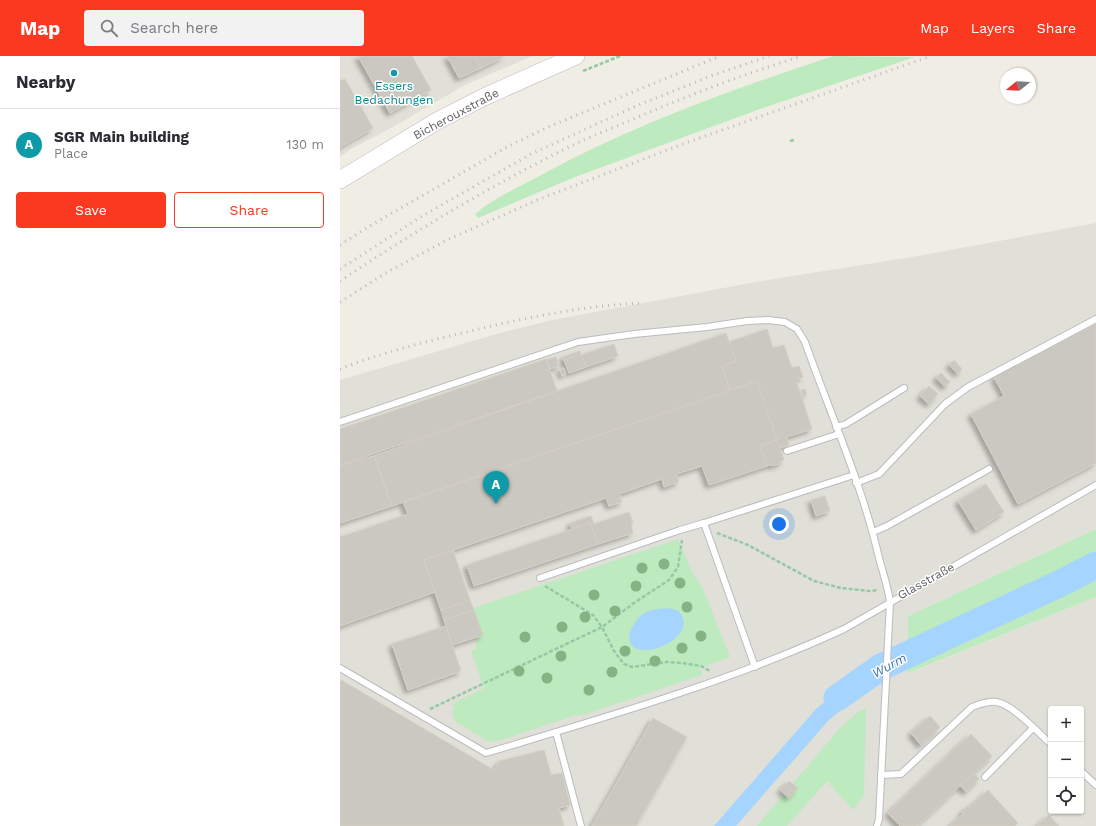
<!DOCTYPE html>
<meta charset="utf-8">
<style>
body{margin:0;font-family:"Work Sans",sans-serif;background:#f2f2f3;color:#2b2b33}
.controls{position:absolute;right:12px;bottom:12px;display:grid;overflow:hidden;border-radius:4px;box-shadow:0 1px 3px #0004}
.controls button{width:36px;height:36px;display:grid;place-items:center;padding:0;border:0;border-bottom:1px solid #e1e1e2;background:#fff;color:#2b2b33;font:20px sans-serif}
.compass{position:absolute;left:660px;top:12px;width:36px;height:36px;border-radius:50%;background:#fff;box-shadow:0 1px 3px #0004;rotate:252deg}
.you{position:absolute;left:439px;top:468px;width:14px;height:14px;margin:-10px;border:3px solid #fff;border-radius:50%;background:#1a73e8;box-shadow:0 0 0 6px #1a73e833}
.badge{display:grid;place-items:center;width:26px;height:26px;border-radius:50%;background:#fa3920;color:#fff;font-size:13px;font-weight:700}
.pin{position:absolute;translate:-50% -33px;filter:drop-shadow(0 1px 2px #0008)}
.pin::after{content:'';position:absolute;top:21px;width:14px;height:12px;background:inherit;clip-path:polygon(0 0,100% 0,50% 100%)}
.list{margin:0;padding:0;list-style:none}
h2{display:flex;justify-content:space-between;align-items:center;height:52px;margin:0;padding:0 16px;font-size:17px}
h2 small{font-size:13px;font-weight:400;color:#7c7c81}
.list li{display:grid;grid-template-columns:26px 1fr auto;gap:12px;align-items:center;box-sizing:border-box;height:72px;padding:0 16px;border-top:1px solid #e1e1e2}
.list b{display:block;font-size:15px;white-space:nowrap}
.list p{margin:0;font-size:13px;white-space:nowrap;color:#7c7c81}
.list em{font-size:13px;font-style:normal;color:#7c7c81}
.actions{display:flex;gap:8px;padding:12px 16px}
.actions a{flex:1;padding:9px 0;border:1px solid #fa3920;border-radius:4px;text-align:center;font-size:14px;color:#fa3920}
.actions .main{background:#fa3920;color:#fff}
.icon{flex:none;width:22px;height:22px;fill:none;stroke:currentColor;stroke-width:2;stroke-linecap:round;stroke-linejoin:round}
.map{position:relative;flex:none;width:756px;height:770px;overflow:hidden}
header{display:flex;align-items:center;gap:24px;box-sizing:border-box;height:56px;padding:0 20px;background:#fa3920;color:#fff}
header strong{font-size:19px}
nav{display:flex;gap:22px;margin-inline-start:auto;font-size:14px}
.search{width:280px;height:36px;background:#f2f2f3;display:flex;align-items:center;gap:10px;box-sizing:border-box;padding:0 14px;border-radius:4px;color:#7c7c81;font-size:15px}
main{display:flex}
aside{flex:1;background:#fff}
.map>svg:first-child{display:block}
</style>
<header>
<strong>Map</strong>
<div class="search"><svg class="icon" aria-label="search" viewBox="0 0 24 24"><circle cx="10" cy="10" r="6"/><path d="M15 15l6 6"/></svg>Search here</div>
<nav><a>Map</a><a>Layers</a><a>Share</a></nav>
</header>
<main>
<aside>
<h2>Nearby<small></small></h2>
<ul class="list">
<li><span class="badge" style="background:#0f9aa8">A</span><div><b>SGR Main building</b><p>Place</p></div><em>130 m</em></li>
</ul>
<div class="actions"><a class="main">Save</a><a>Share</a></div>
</aside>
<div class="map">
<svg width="756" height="770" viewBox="0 0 756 770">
<defs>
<filter id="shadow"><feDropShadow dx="-3.5" dy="3.5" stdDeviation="2" flood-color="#0004"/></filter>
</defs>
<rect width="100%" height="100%" fill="#f0eee4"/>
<!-- industrial -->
<g fill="#e0dfd8" fill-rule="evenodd">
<polygon points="0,0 192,0 125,29 49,73 11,93 0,101"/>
<path d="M 756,167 L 756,473 L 568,560 L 569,617 L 756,541 L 756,770 L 0,770 L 0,324 L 160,277 L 212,264 L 416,226 L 572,201 ZM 711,653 L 741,653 L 741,755 L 711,755 Z"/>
</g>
<!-- green -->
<g fill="#beeac0">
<path d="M 493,0 L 575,1 L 423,52 L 235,121 L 138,162 L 135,158 C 155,141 180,131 203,118 C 295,68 394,33 493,0 Z"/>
<polygon points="756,473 756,541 568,617 568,560"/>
<polygon points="338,483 353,518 362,530 390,601 360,612 362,619 243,659 236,659 164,683 149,686 115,665 112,656 115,651 112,648 144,632 131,595 137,592 135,582 143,579 133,552"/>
<polygon points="526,652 524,739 513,754 487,725 447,770 417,770 500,672 518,656"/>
</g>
<!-- water -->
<g fill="#a5d4ff">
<path d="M 327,552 C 335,553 341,554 343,563 C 348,580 322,593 308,594 C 280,596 288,569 303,558 C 310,553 320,553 327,552 Z"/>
<polygon points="527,616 526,636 509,647 488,665 396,770 374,770 476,653 499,634"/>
</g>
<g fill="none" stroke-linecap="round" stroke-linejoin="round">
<!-- river -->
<polyline stroke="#a5d4ff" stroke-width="27" points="497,642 541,611 721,527 756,509"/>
</g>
<!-- building -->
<g fill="#cbc8c1" stroke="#d5d0c1" filter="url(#shadow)">
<polygon points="18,0 72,0 91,34 50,57"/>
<polygon points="107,0 135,0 141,12 119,22"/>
<polygon points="135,0 165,0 141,12"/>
<polygon points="5,23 33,72 0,91 0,25"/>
<polygon points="756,268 756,407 678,448 631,358 664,340 654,321"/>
<polygon points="427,273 433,292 444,289 452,312 459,310 463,321 456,324 472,373 446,381 449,389 439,392 417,325 390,335 382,310 396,305 389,286"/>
<polygon points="386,277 396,305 382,310 390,335 52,450 34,400 217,335"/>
<polygon points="274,288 278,300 246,311 241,299"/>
<polygon points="240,295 241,298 224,304 223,301"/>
<polygon points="241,298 246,311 229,317 224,304"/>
<polygon points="216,301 219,310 210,313 207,304"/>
<polygon points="206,303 217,335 0,409 0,373"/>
<polygon points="614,304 622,313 618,318 609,309"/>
<polygon points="224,312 226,318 222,320 220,313"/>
<polygon points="601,317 610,326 605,331 596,322"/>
<polygon points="417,325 437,384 420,390 427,410 369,429 362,410 336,418 339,426 324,431 322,423 279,438 282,446 269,450 266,442 84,504 95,536 0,570 0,481 68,458 63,446"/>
<polygon points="589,330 598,338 589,348 580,340"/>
<polygon points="465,333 467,339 463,340 461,334"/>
<polygon points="437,384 444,404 440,405 441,407 432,410 432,408 427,410 420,390"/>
<polygon points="34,400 52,450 0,467 0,410"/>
<polygon points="646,428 664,456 636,474 618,445"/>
<polygon points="485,440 490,455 476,460 471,444"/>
<polygon points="289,456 293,467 291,468 293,477 258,488 250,467 232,473 230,467 251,460 254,468"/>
<polygon points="250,467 258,488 134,530 127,509"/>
<polygon points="113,494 130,544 101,554 84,504"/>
<polygon points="130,544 134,554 104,564 101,554"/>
<polygon points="134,554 143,579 112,589 104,564"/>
<polygon points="106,570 121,615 68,634 52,588"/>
<polygon points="1,624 154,714 160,705 204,694 211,719 222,717 230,749 219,752 224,770 0,770 0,627"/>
<polygon points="590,660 600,671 581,689 571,677"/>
<polygon points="313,662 347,681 296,770 252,770"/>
<polygon points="631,678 652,700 577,770 560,770 548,757"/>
<polygon points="634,717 639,723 626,736 620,730"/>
<polygon points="449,725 458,732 449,742 440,734"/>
<polygon points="648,734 678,767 675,770 610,770 623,758 622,756 628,750 629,752"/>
<polygon points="709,759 719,770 697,770"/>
</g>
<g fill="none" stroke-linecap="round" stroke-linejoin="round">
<defs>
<g id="lane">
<path d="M 0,366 L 238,286 L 294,278 L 367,271 L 407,265 L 428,264 L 445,266 L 457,273 L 465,286 C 490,357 522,428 539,502 C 543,517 548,531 550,546 L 539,763 L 537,770"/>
<polyline points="496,371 506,368 564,332"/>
<polyline points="447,395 499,378"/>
<polyline points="516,427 539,418 605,348 628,331 756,263"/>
<polyline points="364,467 415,611"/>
<polyline points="533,476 547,470 649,413"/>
<polyline points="200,522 340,474 364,467 514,419"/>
<path d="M 0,612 L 146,697 C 266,661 389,626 504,573 L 756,429"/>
<polyline points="216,676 241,770"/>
<polyline points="741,715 756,729"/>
<path d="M 541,719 L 561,718 L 632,651 C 640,648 648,645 656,646 C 673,648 698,677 711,688"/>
<polyline points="645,721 693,672"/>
</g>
<polyline id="secondary" points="0,124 97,65 144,41 236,0"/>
</defs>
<!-- lane casing -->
<use href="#lane" stroke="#b9bcc1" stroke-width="8"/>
<!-- secondary casing -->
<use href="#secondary" stroke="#b9bdc3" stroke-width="18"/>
<!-- path -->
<g stroke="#95c9a6" stroke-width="2.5" stroke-dasharray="4 2" stroke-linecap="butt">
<polyline points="243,15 280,0"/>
<polyline points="450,85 454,84"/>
<polyline points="377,477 408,489 474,525 501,532 530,535 538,534"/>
<polyline points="205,530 253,559 262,571 274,595 284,608 292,611 327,606 342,607 361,610 370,615"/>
<polyline points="90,653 262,571 294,547 329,524 338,511 342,484"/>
</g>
<!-- lane -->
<use href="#lane" stroke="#fff" stroke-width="6"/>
<!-- secondary -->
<use href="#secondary" stroke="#fff" stroke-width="17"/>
<!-- rail -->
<g stroke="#b7b8b9" stroke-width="3" stroke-dasharray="1 5" stroke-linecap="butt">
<polyline points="0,189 28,171 165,92 208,71 380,0"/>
<polyline points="0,213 84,159 191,98 296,50 371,20 429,0"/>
<path d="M 0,225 C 75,175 152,129 233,89 C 252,80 272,72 291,64 C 347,40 404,18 462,0"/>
<polyline points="0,246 44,218 107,184 197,144 348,86 591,0"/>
<path d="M 0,313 C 41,297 84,286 126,276 C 184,262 241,250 301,247"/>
</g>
</g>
<!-- trees -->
<g fill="#84b483">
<circle cx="324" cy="508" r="5.5"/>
<circle cx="302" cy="512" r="5.5"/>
<circle cx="340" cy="527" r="5.5"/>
<circle cx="296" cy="530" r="5.5"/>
<circle cx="254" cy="539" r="5.5"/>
<circle cx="347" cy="551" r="5.5"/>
<circle cx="275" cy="555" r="5.5"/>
<circle cx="245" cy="561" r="5.5"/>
<circle cx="222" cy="571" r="5.5"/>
<circle cx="361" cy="580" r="5.5"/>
<circle cx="185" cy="581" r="5.5"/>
<circle cx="342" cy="592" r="5.5"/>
<circle cx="285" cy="595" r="5.5"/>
<circle cx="221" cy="600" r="5.5"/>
<circle cx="315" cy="605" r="5.5"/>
<circle cx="179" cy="615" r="5.5"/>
<circle cx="272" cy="616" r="5.5"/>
<circle cx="207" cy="622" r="5.5"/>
<circle cx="249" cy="634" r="5.5"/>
</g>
<!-- markers -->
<circle fill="#0f9aa8" stroke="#fff" stroke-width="1.5" cx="54" cy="17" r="4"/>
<g text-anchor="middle" stroke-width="3" stroke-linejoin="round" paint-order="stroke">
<!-- culture labels -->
<g font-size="12" fill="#0d838f" stroke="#fff">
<text x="54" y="34">Essers<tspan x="54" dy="14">Bedachungen</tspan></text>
</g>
<!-- street labels -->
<g font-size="12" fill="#5c6066" stroke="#fff">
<text transform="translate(116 58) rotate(-28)" y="4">Bicherouxstraße</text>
<text transform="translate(586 525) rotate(-29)" y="4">Glasstraße</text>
</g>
<!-- water labels -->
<g font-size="13" font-style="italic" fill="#3773bc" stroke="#fff">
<text transform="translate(549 609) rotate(-29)" y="5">Wurm</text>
</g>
</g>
</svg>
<div class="controls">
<button>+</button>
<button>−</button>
<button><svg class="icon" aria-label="locate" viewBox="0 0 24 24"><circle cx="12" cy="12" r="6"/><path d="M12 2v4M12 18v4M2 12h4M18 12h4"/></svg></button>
</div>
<svg class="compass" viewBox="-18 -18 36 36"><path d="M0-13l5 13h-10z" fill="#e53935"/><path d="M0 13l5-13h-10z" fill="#7c7c81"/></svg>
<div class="you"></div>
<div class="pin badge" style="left:156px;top:448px;background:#0f9aa8">A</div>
</div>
</main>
